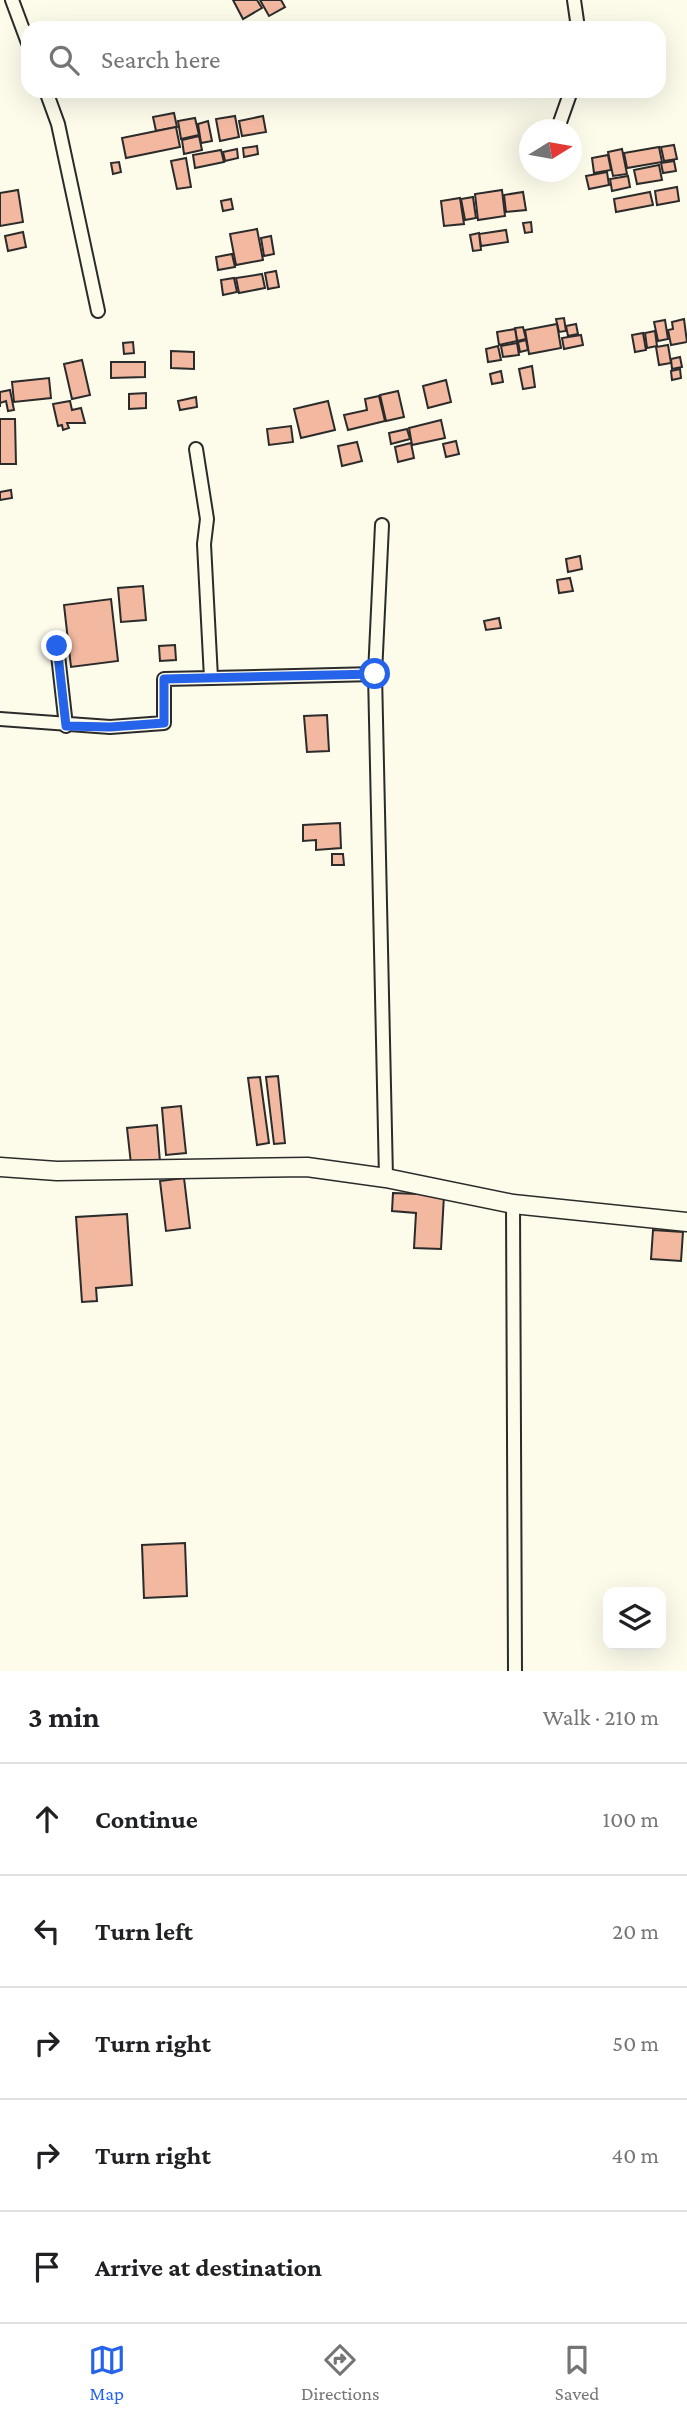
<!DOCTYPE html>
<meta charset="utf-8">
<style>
body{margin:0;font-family:"Crimson Pro",serif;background:#f6f6f6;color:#202124}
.controls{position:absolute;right:21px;bottom:21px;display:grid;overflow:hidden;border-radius:14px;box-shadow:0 7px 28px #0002}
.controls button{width:63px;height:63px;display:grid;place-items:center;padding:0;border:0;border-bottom:2px solid #e0e0e0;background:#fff;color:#202124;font:35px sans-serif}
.compass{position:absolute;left:519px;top:119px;width:63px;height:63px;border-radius:50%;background:#fff;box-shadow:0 7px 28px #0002;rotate:79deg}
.stop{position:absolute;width:21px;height:21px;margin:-16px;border:5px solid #2563eb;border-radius:50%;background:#fff}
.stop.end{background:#2563eb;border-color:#fff;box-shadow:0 2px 7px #0008}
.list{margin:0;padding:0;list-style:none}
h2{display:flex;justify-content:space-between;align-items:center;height:91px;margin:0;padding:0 28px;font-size:30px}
h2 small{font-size:23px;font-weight:400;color:#757577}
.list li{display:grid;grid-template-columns:46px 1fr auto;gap:21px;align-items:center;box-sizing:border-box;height:112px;padding:0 28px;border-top:2px solid #e0e0e0}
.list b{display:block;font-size:26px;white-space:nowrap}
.list em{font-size:23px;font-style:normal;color:#757577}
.icon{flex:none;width:38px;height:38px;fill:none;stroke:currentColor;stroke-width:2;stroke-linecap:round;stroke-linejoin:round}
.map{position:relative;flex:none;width:687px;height:1671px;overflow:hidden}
.search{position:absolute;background:#fff;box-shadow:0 7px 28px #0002;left:21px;right:21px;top:21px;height:77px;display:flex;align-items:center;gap:18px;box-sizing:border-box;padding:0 24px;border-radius:21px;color:#757577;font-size:26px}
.sheet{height:651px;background:#fff}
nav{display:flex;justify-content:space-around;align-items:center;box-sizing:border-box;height:98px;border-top:2px solid #e0e0e0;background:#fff;font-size:19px;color:#757577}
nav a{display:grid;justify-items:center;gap:4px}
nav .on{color:#2563eb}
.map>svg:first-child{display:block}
</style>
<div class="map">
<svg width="687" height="1671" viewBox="0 0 687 1671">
<rect width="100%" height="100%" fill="#fdfbea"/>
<!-- building -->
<g fill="#f2b8a0" stroke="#2b2b2b" stroke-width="2">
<polygon points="233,0 257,0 262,8 243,19"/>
<polygon points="260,0 281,0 285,7 269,16"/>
<polygon points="174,113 177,127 156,131 153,117"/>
<polygon points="235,116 239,137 220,141 216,119"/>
<polygon points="263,116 266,132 242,136 239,121"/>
<polygon points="195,118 199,135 181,139 178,121"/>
<polygon points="208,121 212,141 201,143 198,124"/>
<polygon points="176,127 180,147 126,158 122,138"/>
<polygon points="199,136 202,150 184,154 182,140"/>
<polygon points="674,145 677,159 664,161 661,147"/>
<polygon points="257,146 258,154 244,157 243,148"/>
<polygon points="659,147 662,162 627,168 624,153"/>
<polygon points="237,149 238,158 225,161 223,152"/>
<polygon points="622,149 627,174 613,176 608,152"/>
<polygon points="221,150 224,162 195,168 193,155"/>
<polygon points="608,155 611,170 594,173 592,158"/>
<polygon points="186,158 191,187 177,189 171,161"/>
<polygon points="674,161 676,171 663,173 661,163"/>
<polygon points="119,162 121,172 113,174 111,163"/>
<polygon points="659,165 662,180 637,184 634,170"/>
<polygon points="607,172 609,185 589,189 586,176"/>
<polygon points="628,176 630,187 612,191 610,179"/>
<polygon points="677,187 679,201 657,205 655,191"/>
<polygon points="18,190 23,222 0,226 0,193"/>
<polygon points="502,190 505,216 478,220 475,194"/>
<polygon points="523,192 526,210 506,212 504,195"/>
<polygon points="650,192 653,205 616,212 614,199"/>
<polygon points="473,197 476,218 465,220 461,199"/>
<polygon points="460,198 464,224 444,226 441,201"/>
<polygon points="231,199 233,209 223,211 221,201"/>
<polygon points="531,222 532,232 525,233 523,223"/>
<polygon points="257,229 263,260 236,265 230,234"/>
<polygon points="506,230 508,242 481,246 479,234"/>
<polygon points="23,232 26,247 8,251 5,236"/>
<polygon points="479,233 481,250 473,251 470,235"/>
<polygon points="271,236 274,254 264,256 261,238"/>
<polygon points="232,254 235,267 218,270 216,257"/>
<polygon points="276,271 279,287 268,289 265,273"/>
<polygon points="262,274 265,288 239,293 236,278"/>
<polygon points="234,278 237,292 223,295 221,280"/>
<polygon points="564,318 566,331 559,332 556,319"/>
<polygon points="684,319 687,342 671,345 668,330 673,329 672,322"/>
<polygon points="665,320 668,339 658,341 654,322"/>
<polygon points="557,324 561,348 529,354 525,330"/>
<polygon points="576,324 578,334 568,336 566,326"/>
<polygon points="523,327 526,339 517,341 515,328"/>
<polygon points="515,329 517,341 499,345 497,332"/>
<polygon points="655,331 657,346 647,348 645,333"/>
<polygon points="643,333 646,350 635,352 632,335"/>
<polygon points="581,335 583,345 564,349 562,338"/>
<polygon points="526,340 528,350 520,352 518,342"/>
<polygon points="133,342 134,353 124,354 123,343"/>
<polygon points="517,343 519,355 503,357 501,346"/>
<polygon points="668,345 671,363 659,365 656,347"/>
<polygon points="498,346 501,360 488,362 486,349"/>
<polygon points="171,351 194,352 194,369 171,368"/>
<polygon points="680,357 682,367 672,369 671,359"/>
<polygon points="82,360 90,395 72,399 64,364"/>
<polygon points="111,362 145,362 145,377 111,378"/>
<polygon points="532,366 535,387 523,389 519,369"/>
<polygon points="680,369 681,378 672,380 671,371"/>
<polygon points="501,371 503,382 492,384 490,374"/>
<polygon points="49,378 51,398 14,402 12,382"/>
<polygon points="446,380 451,402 428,408 423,386"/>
<polygon points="10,390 14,410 8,411 6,401 0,403 0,407 0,392"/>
<polygon points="398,391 404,417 386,421 380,395"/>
<polygon points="146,393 146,408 129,409 129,394"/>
<polygon points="379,396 385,421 348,430 344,415 367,410 365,399"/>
<polygon points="196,397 197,407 180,410 178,401"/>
<polygon points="70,401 72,410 81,408 85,423 67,423 69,428 63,430 62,425 58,426 53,404"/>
<polygon points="328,401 335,430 301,438 294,409"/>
<polygon points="0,419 15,419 16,464 0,464"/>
<polygon points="441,420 445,438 412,445 409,428"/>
<polygon points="291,426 293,442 269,445 267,429"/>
<polygon points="407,429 410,439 391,444 389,433"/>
<polygon points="456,441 459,454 446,457 443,444"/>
<polygon points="357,442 362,461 342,466 338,446"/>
<polygon points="411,443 414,458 398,462 395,447"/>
<polygon points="11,490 12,498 0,500 0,492"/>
<polygon points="580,556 582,569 568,572 566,559"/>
<polygon points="570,578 573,591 559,593 557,580"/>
<polygon points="143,586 146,620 121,622 118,588"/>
<polygon points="111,599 118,661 71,667 64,605"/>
<polygon points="499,618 501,628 486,630 484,621"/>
<polygon points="175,645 176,660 160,661 159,646"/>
<polygon points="327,715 329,751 307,752 304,716"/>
<polygon points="340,823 341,848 316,850 316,840 303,841 303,825"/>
<polygon points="332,854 343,854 344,865 332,865"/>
<polygon points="278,1076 285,1143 274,1144 266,1077"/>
<polygon points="260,1077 269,1143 257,1145 248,1078"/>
<polygon points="181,1106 186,1153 166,1155 162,1108"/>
<polygon points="157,1125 160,1162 131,1164 127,1128"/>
<polygon points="184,1178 190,1228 166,1231 160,1181"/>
<polygon points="393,1193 444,1195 441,1249 414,1248 416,1213 392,1211"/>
<polygon points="127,1214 132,1285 96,1288 97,1301 82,1302 76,1217"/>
<polygon points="653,1230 683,1232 681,1261 651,1259"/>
<polygon points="185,1543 187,1596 144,1598 142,1545"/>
</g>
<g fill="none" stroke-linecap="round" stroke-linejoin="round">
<defs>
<g id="street">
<polyline points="12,0 28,43"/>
<polyline points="574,0 578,28"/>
<polyline points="46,91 58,124 98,311"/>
<polyline points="559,125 571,91"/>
<polyline points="57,646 66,726"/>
<polyline points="375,674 386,1178"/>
<polyline points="211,678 375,674 382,525"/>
<polyline points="0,719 110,727 164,723 164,679 211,678 204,544 207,519 196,449"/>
<polyline points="513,1204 515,1671"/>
</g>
<polyline id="secondary" points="0,1167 57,1171 307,1167 386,1178 513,1204 687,1222"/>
</defs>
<!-- street casing -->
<use href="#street" stroke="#2b2b2b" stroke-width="16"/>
<!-- secondary casing -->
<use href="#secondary" stroke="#2b2b2b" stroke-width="21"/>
<!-- street -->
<use href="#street" stroke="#fdfbea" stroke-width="12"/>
<!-- secondary -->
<use href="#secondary" stroke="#fdfbea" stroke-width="18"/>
</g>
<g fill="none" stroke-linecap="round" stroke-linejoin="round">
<!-- route -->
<polyline stroke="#2563eb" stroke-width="9" points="57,646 66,726 110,727 164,723 164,679 375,674"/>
</g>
</svg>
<div class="controls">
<button><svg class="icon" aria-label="layers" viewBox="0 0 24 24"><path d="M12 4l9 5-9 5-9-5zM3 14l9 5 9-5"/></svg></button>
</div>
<svg class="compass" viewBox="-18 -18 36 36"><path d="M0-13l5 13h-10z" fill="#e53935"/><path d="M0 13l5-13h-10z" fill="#757577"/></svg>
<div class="stop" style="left:375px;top:674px"></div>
<div class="stop end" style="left:57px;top:646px"></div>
<div class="search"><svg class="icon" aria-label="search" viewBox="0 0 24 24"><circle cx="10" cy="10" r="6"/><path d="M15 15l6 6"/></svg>Search here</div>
</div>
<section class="sheet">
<h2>3 min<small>Walk · 210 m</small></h2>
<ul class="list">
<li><svg class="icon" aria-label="ahead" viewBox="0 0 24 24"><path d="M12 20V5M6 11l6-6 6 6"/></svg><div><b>Continue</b></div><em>100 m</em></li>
<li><svg class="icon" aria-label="left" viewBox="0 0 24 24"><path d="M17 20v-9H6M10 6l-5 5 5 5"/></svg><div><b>Turn left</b></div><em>20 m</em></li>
<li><svg class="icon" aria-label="right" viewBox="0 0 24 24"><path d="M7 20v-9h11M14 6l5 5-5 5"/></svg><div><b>Turn right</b></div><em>50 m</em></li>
<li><svg class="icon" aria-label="right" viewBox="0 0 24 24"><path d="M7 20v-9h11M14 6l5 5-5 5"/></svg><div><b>Turn right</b></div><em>40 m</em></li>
<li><svg class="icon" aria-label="arrive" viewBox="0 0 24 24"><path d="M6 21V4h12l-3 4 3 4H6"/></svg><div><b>Arrive at destination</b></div></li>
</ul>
</section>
<nav>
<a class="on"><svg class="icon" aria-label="map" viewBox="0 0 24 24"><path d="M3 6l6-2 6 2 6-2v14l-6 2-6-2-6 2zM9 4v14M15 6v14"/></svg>Map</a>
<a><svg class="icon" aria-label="directions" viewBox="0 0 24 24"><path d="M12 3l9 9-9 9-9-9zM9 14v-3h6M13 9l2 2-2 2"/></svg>Directions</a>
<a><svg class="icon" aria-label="saved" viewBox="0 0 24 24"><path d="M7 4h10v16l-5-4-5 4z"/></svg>Saved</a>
</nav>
